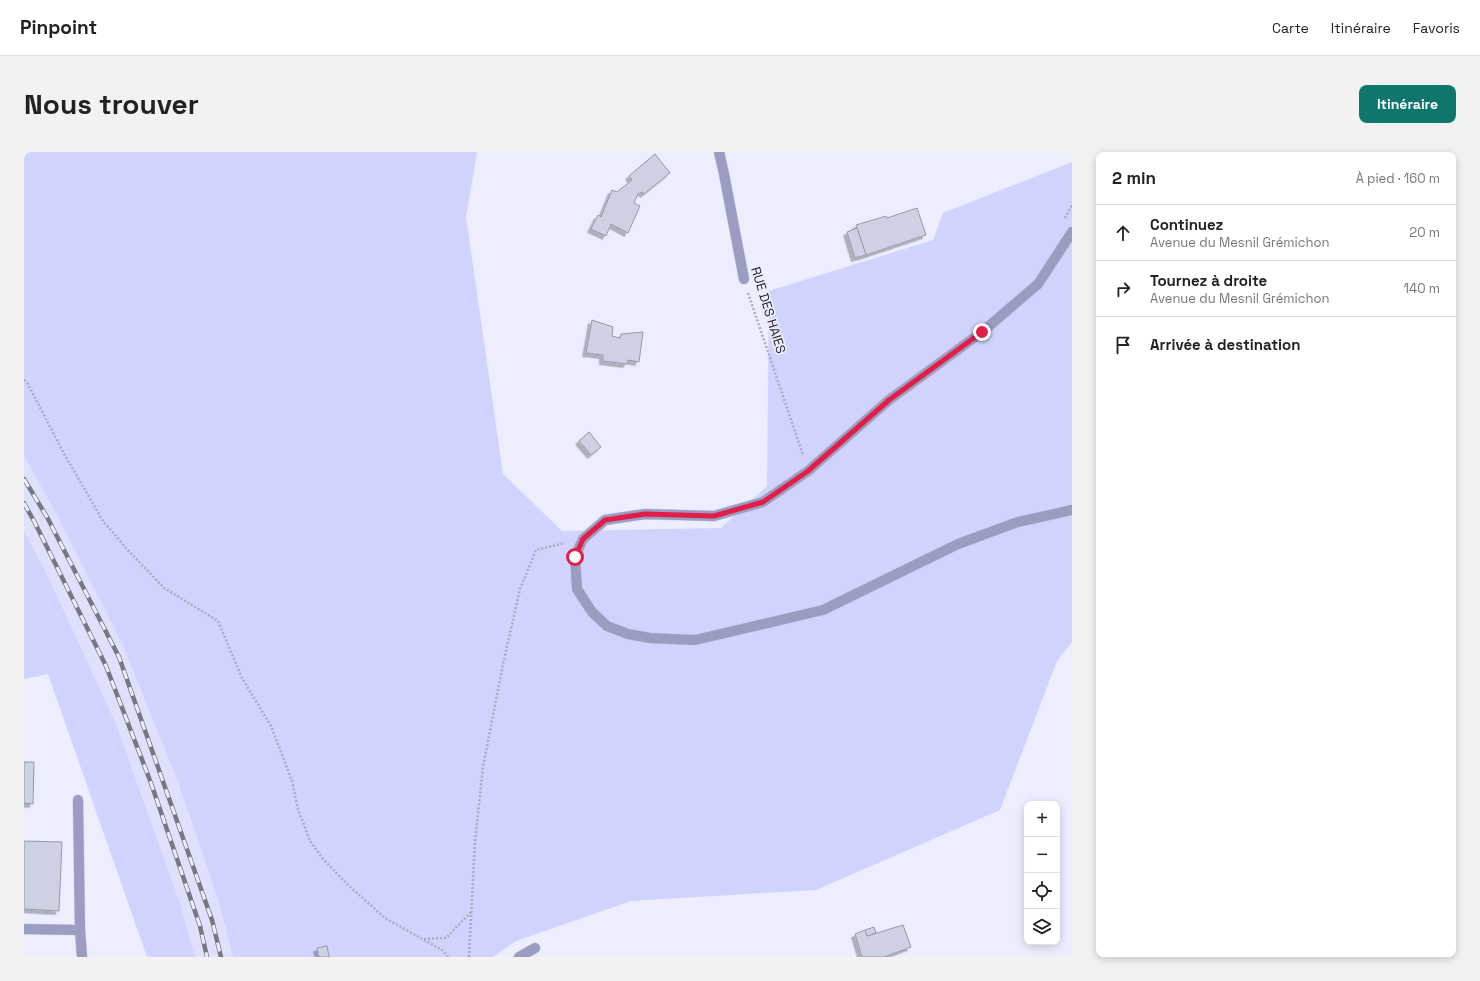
<!DOCTYPE html>
<html lang="fr">
<meta charset="utf-8">
<style>
body{margin:0;font-family:"Space Grotesk",sans-serif;background:#f2f2f2;color:#222}
.controls{position:absolute;right:12px;bottom:12px;display:grid;overflow:hidden;border-radius:8px;box-shadow:0 2px 10px #0003}
.controls button{width:36px;height:36px;display:grid;place-items:center;padding:0;border:0;border-bottom:1px solid #e0e0e0;background:#fff;color:#222;font:20px sans-serif}
.stop{position:absolute;width:12px;height:12px;margin:-9px;border:3px solid #e11d48;border-radius:50%;background:#fff}
.stop.end{background:#e11d48;border-color:#fff;box-shadow:0 1px 4px #0008}
.list{margin:0;padding:0;list-style:none}
h2{display:flex;justify-content:space-between;align-items:center;height:52px;margin:0;padding:0 16px;font-size:17px}
h2 small{font-size:13px;font-weight:400;color:#767676}
.list li{display:grid;grid-template-columns:26px 1fr auto;gap:12px;align-items:center;box-sizing:border-box;height:56px;padding:0 16px;border-top:1px solid #e0e0e0}
.list b{display:block;font-size:15px;white-space:nowrap}
.list p{margin:0;font-size:13px;white-space:nowrap;color:#767676}
.list em{font-size:13px;font-style:normal;color:#767676}
.icon{flex:none;width:22px;height:22px;fill:none;stroke:currentColor;stroke-width:2;stroke-linecap:round;stroke-linejoin:round}
.map{position:relative;flex:none;width:1048px;height:805px;overflow:hidden;border-radius:8px}
header{display:flex;align-items:center;gap:24px;box-sizing:border-box;height:56px;padding:0 20px;background:#fff;border-bottom:1px solid #e0e0e0}
header strong{font-size:19px}
nav{display:flex;gap:22px;margin-inline-start:auto;font-size:14px}
.intro{display:flex;align-items:center;justify-content:space-between;box-sizing:border-box;height:96px;padding:0 24px}
h1{margin:0;font-size:28px}
.button{padding:10px 18px;border-radius:8px;background:#0f766e;color:#fff;font-size:14px;font-weight:700}
main{display:flex;gap:24px;padding:0 24px}
aside{flex:1;background:#fff;border-radius:8px;box-shadow:0 2px 10px #0003}
.map>svg:first-child{display:block}
</style>
<header>
<strong>Pinpoint</strong>
<nav><a>Carte</a><a>Itinéraire</a><a>Favoris</a></nav>
</header>
<div class="intro"><h1>Nous trouver</h1><a class="button">Itinéraire</a></div>
<main>
<div class="map">
<svg width="1048" height="805" viewBox="0 0 1048 805">
<defs>
<filter id="shadow"><feDropShadow dx="-3.5" dy="3.5" stdDeviation="0" flood-color="#0004"/></filter>
</defs>
<rect width="100%" height="100%" fill="#eceefe"/>
<!-- built -->
<polygon fill="#dfe1fc" points="0,304 37,371 99,494 154,630 195,751 209,805 171,805 156,751 92,572 23,422 0,379"/>
<!-- green -->
<g fill="#d0d3fe">
<polygon points="0,0 453,0 442,65 479,322 538,379 697,376 743,334 745,139 909,88 919,61 1048,10 1048,490 1033,509 976,658 792,738 607,749 492,789 469,805 209,805 195,751 154,630 99,494 37,371 0,304"/>
<polygon points="0,379 23,422 92,572 156,751 171,805 123,805 24,522 0,527"/>
</g>
<!-- building -->
<g fill="#ced0e3" stroke="#9697aa" filter="url(#shadow)">
<polygon points="631,2 646,21 620,42 618,40 614,42 610,51 616,54 604,81 587,72 582,84 567,77 574,63 577,65 588,38 593,40 608,28 605,24"/>
<polygon points="893,56 902,83 842,103 832,73 862,64 863,66"/>
<polygon points="833,76 842,103 831,106 823,80"/>
<polygon points="568,168 589,175 588,184 596,186 597,182 619,180 615,210 604,208 603,212 579,209 579,203 562,201"/>
<polygon points="565,280 577,295 567,303 555,289"/>
<polygon points="0,610 10,610 9,652 0,651"/>
<polygon points="0,689 38,690 35,759 0,757"/>
<polygon points="879,773 887,795 860,805 838,805 831,782 841,778 843,784"/>
<polygon points="850,775 852,781 843,784 841,778"/>
<polygon points="303,794 305,805 295,805 293,796"/>
</g>
<g fill="none" stroke-linecap="round" stroke-linejoin="round">
<defs>
<g id="service">
<polyline points="54,648 56,778"/>
<polyline points="0,777 56,778 58,805"/>
</g>
<g id="minor">
<polyline points="695,0 700,22 720,127"/>
<polyline points="495,805 511,796"/>
</g>
<polyline id="tertiary" points="1048,80 1014,132 958,180 865,248 784,319 739,350 690,364 621,362 581,368 559,387 551,405 553,437 568,460 583,474 604,482 626,486 671,488 799,458 934,392 994,370 1048,358"/>
</defs>
<!-- service casing -->
<use href="#service" stroke="#c8cad8" stroke-width="11"/>
<!-- minor casing -->
<use href="#minor" stroke="#c8cad8" stroke-width="11"/>
<!-- tertiary casing -->
<use href="#tertiary" stroke="#c8cad8" stroke-width="11"/>
<!-- path -->
<g stroke="#abacb9" stroke-width="2.5" stroke-dasharray="2 2" stroke-linecap="butt">
<polyline points="1041,66 1048,53"/>
<polyline points="724,141 779,303"/>
<polyline points="0,228 4,232 39,300 79,369 102,396 140,436 194,469 218,526 247,574 268,629 274,657 286,689 299,707 325,734 361,766 418,798 424,805"/>
<polyline points="400,787 422,786 447,760"/>
<polyline points="445,805 451,689 459,615 479,512 496,437 512,398 541,391"/>
</g>
<!-- service -->
<use href="#service" stroke="#9a9cc2" stroke-width="10"/>
<!-- minor -->
<use href="#minor" stroke="#9a9cc2" stroke-width="10"/>
<!-- tertiary -->
<use href="#tertiary" stroke="#9a9cc2" stroke-width="10"/>
<defs>
<g id="rail">
<polyline points="0,327 23,365 95,505 188,768 197,805"/>
<polyline points="0,351 11,371 82,514 127,631 176,774 183,805"/>
</g>
</defs>
<!-- rail casing -->
<use href="#rail" stroke="#757781" stroke-width="4.5"/>
<!-- rail -->
<use href="#rail" stroke="#eceefe" stroke-width="3" stroke-dasharray="9" stroke-linecap="butt"/>
</g>
<g fill="none" stroke-linecap="round" stroke-linejoin="round">
<!-- route -->
<polyline stroke="#e11d48" stroke-width="5" points="551,405 559,387 581,368 621,362 690,364 739,350 784,319 865,248 958,180"/>
</g>
<g text-anchor="middle" stroke-width="3.5" stroke-linejoin="round" paint-order="stroke">
<!-- street labels -->
<g font-size="13" fill="#25262d" stroke="#eceefe">
<text transform="translate(745 158) rotate(73)" y="5">RUE DES HAIES</text>
</g>
</g>
</svg>
<div class="controls">
<button>+</button>
<button>−</button>
<button><svg class="icon" aria-label="locate" viewBox="0 0 24 24"><circle cx="12" cy="12" r="6"/><path d="M12 2v4M12 18v4M2 12h4M18 12h4"/></svg></button>
<button><svg class="icon" aria-label="layers" viewBox="0 0 24 24"><path d="M12 4l9 5-9 5-9-5zM3 14l9 5 9-5"/></svg></button>
</div>
<div class="stop" style="left:551px;top:405px"></div>
<div class="stop end" style="left:958px;top:180px"></div>
</div>
<aside>
<h2>2 min<small>À pied · 160 m</small></h2>
<ul class="list">
<li><svg class="icon" aria-label="ahead" viewBox="0 0 24 24"><path d="M12 20V5M6 11l6-6 6 6"/></svg><div><b>Continuez</b><p>Avenue du Mesnil Grémichon</p></div><em>20 m</em></li>
<li><svg class="icon" aria-label="right" viewBox="0 0 24 24"><path d="M7 20v-9h11M14 6l5 5-5 5"/></svg><div><b>Tournez à droite</b><p>Avenue du Mesnil Grémichon</p></div><em>140 m</em></li>
<li><svg class="icon" aria-label="arrive" viewBox="0 0 24 24"><path d="M6 21V4h12l-3 4 3 4H6"/></svg><div><b>Arrivée à destination</b></div></li>
</ul>
</aside>
</main>
